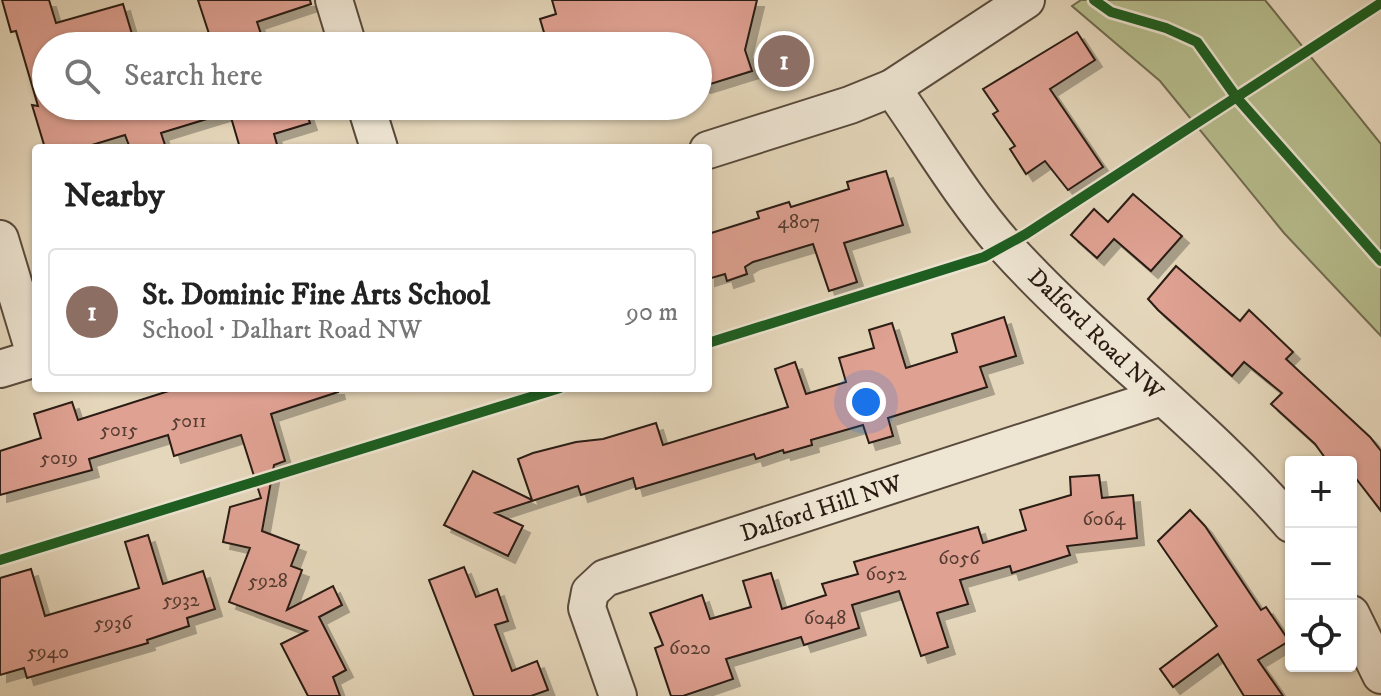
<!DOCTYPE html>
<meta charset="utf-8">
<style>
body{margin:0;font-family:"IM FELL DW Pica",serif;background:#f2f2f2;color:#222}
.controls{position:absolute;right:24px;bottom:24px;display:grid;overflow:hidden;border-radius:8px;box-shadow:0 2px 6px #0004}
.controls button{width:72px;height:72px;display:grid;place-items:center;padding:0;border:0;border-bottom:2px solid #e0e0e0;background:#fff;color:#222;font:40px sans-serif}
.you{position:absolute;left:866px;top:402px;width:28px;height:28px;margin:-20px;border:6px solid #fff;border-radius:50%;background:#1a73e8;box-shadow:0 0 0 12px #1a73e833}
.badge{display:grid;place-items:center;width:52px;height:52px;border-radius:50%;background:#8f2418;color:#fff;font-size:26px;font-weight:700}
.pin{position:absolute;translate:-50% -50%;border:4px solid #fff;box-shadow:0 2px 8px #0006}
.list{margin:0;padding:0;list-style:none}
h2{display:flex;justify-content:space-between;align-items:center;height:104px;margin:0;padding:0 32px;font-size:34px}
h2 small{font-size:26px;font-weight:400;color:#767676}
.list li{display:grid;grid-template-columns:52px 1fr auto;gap:24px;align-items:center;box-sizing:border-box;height:128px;margin:0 16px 16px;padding:0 16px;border:2px solid #e0e0e0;border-radius:8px}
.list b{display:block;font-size:30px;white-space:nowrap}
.list p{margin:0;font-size:26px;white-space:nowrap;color:#767676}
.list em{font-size:26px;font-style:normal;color:#767676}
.icon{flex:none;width:44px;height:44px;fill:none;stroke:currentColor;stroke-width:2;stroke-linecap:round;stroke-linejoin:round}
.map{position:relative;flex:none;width:1381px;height:696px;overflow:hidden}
.search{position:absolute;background:#fff;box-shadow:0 2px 6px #0004;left:32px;top:32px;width:680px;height:88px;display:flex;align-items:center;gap:20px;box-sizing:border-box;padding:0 28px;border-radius:44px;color:#767676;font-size:30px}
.panel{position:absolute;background:#fff;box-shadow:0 2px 6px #0004;left:32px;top:144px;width:680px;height:248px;border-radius:8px}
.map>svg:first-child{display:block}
</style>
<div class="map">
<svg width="1381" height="696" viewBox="0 0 1381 696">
<defs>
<filter id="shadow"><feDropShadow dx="7" dy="7" stdDeviation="0" flood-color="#0004"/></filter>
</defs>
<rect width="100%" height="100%" fill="#e5d7bb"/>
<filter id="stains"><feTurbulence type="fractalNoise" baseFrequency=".0025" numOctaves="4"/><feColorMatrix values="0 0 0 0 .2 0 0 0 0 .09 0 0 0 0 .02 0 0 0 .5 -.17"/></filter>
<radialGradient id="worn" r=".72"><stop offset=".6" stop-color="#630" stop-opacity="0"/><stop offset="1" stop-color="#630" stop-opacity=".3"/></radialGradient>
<!-- green -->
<polygon fill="#b7be8e" stroke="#706c50" stroke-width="2" points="1081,0 1265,0 1381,144 1381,336 1284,233 1160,81 1072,6"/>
<!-- building -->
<g fill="#dfa192" stroke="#291b12" stroke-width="2" filter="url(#shadow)">
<polygon points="2,0 49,0 56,23 123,4 132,34 90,46 46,46 46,106 232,106 233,111 161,133 166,148 130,148 125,135 82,148 45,148 32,105 38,106 16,31 11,32"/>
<polygon points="198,0 310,0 311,4 257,22 265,46 213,46"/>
<polygon points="552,0 757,0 745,50 752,71 704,86 698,84 698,46 548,46 540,19 556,14"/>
<polygon points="1077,32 1095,60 1050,89 1103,167 1068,190 1045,161 1026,174 1010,149 1015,146 993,114 998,111 983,89"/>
<polygon points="262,106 304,106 310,123 274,134 278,148 240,148 230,114"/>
<polygon points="886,171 903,225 844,243 857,282 829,291 813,244 753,262 745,267 747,274 727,281 725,274 708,279 708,234 759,218 757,212 789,202 791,207 849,189 847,182"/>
<polygon points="1133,194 1182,236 1151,271 1114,239 1097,258 1071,235 1094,209 1108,222"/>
<polygon points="1176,266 1240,321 1249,310 1293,352 1286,359 1370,437 1381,451 1381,511 1351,472 1351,462 1328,462 1315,444 1271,404 1282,393 1244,362 1232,376 1158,310 1148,299"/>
<polygon points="1004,317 1016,356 980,367 987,387 888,418 893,436 869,443 863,425 811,440 812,445 784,453 783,450 756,459 754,454 636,489 633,478 581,495 578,486 495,513 523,526 508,556 444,525 473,471 532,500 518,459 533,453 576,442 603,439 656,423 663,445 788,407 775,369 795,362 806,394 846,382 839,358 874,348 869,330 892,323 906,368 957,352 952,334"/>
<polygon points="178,388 337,388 338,392 271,414 285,461 274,465 262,531 299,545 291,566 302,570 287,610 333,586 342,605 319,617 346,670 333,677 340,696 308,696 281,644 307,631 229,602 250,548 223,542 230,507 261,498 241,435 174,456 168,435 89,459 92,470 0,495 0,451 41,438 34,414 72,402 78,420"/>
<polygon points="1099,475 1102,498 1133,495 1137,538 1067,546 1070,555 1012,573 1010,566 960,580 968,604 937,613 948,647 921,656 899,591 852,605 859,628 804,645 801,637 726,659 733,679 683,696 671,696 655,648 663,645 650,613 702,595 710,619 751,607 743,581 771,573 782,609 826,595 822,584 858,574 854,562 978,527 983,543 1026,530 1020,510 1071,495 1070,477"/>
<polygon points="1190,510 1205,526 1261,610 1266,607 1289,641 1258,660 1283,696 1244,696 1218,654 1173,687 1160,669 1217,626 1158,541"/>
<polygon points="148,535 163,584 203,571 215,609 187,618 189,626 147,640 148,643 27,678 24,668 0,675 0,578 31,569 45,616 139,588 125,542"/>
<polygon points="464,567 476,597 497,589 508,621 495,625 512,671 537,661 548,690 531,696 474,696 429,580"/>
</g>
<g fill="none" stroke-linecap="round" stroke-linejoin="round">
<defs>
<g id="minor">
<polyline points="334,0 348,46"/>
<path d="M 892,88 C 929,140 963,199 1006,247 C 1095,345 1204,423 1291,524"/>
<polyline points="366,106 379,148"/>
<polyline points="708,150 850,105 892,88 1026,0"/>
<polyline points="0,239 36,358 0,369"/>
<polyline points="1351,614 1381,675"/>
<polyline points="618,696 587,608 590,592 605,578 1162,397"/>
</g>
</defs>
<!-- minor casing -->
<use href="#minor" stroke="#584a3c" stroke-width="40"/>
<!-- minor -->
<use href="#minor" stroke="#eee5d3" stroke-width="36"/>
<defs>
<g id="cycleway">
<polyline points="1094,0 1111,12 1166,28 1197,42 1237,98 1381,261"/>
<polyline points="708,343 984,257 1026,234 1381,3"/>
<polyline points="0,560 560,388"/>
</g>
</defs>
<!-- cycleway casing -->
<use href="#cycleway" stroke="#eee5d3" stroke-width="15"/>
<!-- cycleway -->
<use href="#cycleway" stroke="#1b5e20" stroke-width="10"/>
</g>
<g text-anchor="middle" stroke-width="6" stroke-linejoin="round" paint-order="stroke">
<!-- number labels -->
<g font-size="20" fill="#563c32">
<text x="799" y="228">4807</text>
<text x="189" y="427">5011</text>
<text x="119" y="436">5015</text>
<text x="59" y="464">5019</text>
<text x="1104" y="525">6064</text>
<text x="959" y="564">6056</text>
<text x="886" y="580">6052</text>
<text x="268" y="587">5928</text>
<text x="181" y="606">5932</text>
<text x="825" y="624">6048</text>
<text x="113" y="629">5936</text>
<text x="690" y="654">6020</text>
<text x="48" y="658">5940</text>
</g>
<!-- street labels -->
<g font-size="24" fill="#291b12" stroke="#eee5d3">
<text transform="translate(1096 334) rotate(44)" y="8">Dalford Road NW</text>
<text transform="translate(821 508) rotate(-18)" y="8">Dalford Hill NW</text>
</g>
</g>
<rect width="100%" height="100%" filter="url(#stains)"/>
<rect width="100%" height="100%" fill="url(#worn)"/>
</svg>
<div class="controls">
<button>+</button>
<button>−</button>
<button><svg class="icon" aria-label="locate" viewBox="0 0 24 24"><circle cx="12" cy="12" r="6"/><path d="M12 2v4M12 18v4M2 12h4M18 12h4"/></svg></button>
</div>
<div class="you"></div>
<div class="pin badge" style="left:784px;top:61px;background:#8d6e63">1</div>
<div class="search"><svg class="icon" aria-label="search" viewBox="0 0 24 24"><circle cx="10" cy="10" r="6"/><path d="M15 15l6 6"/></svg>Search here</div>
<section class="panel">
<h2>Nearby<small></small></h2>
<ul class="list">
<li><span class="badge" style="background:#8d6e63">1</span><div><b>St. Dominic Fine Arts School</b><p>School · Dalhart Road NW</p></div><em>90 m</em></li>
</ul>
</section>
</div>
